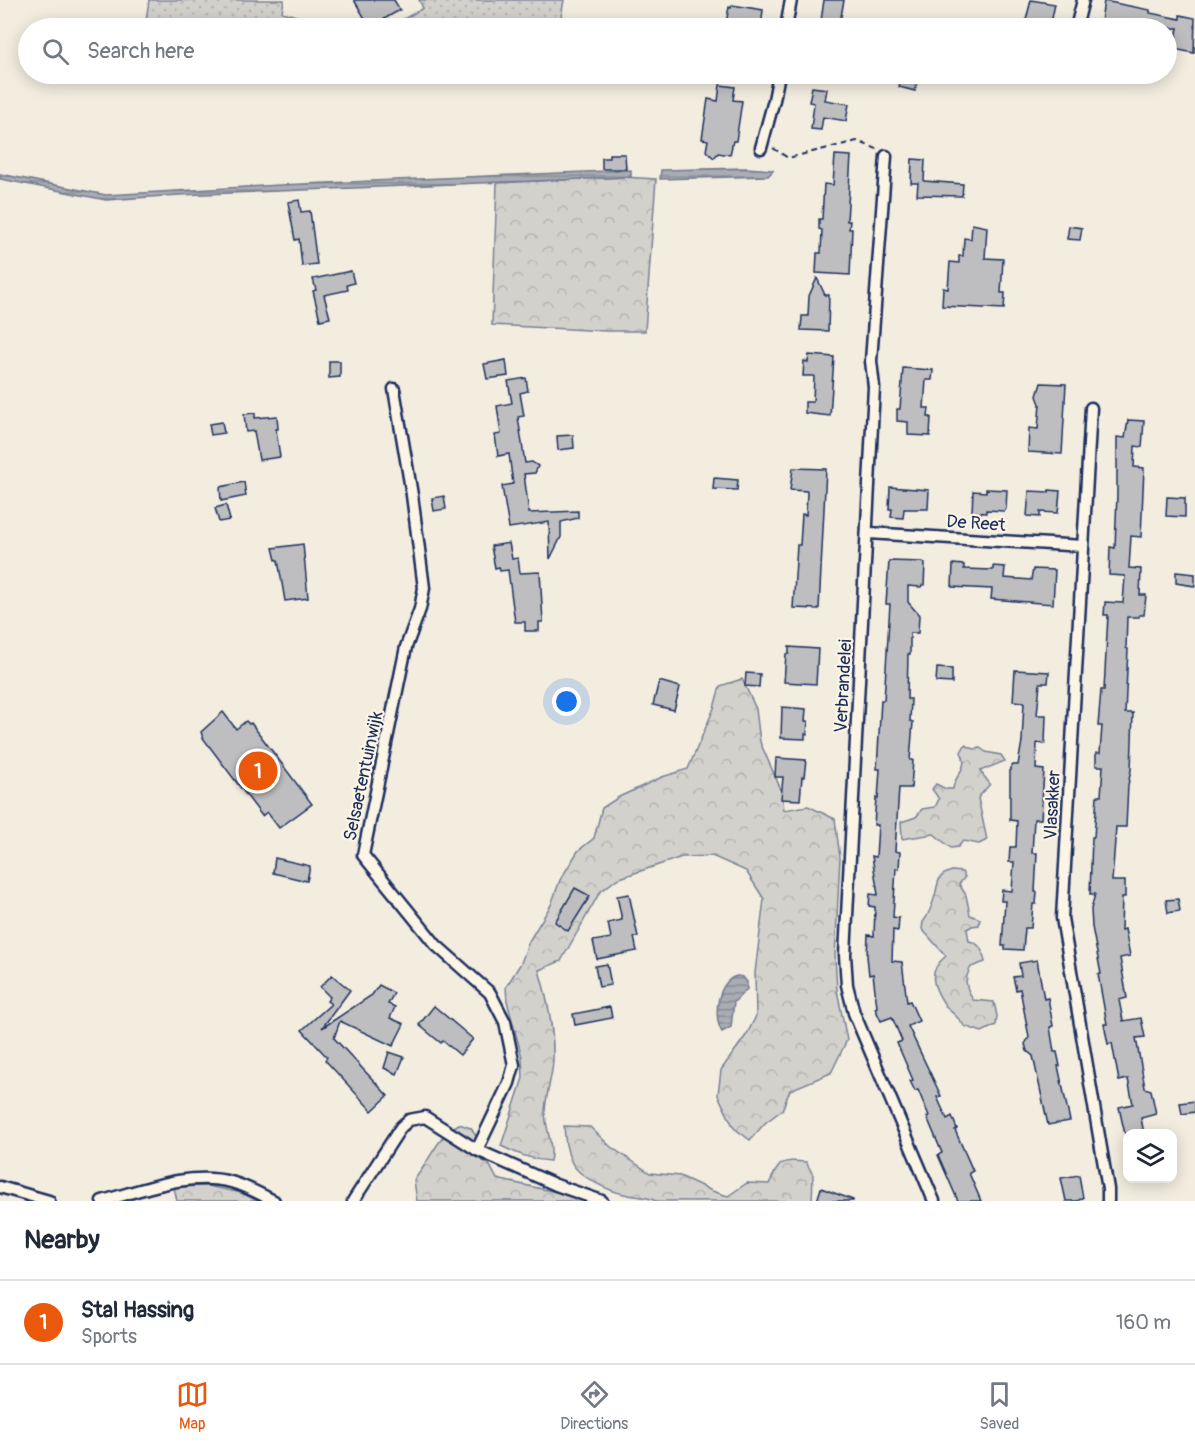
<!DOCTYPE html>
<style>
body{margin:0;font-family:Pangolin,sans-serif;background:#f2f2f3;color:#1f2937}
.controls{position:absolute;right:18px;bottom:18px;display:grid;overflow:hidden;border-radius:12px;box-shadow:0 3px 15px #0003}
.controls button{width:54px;height:54px;display:grid;place-items:center;padding:0;border:0;border-bottom:2px solid #e0e1e3;background:#fff;color:#1f2937;font:30px sans-serif}
.you{position:absolute;left:567px;top:702px;width:21px;height:21px;margin:-15px;border:4px solid #fff;border-radius:50%;background:#1a73e8;box-shadow:0 0 0 9px #1a73e833}
.badge{display:grid;place-items:center;width:39px;height:39px;border-radius:50%;background:#ea580c;color:#fff;font-size:20px;font-weight:700}
.pin{position:absolute;translate:-50% -50%;border:3px solid #fff;box-shadow:0 2px 6px #0006}
.list{margin:0;padding:0;list-style:none}
h2{display:flex;justify-content:space-between;align-items:center;height:78px;margin:0;padding:0 24px;font-size:26px}
h2 small{font-size:20px;font-weight:400;color:#747a83}
.list li{display:grid;grid-template-columns:39px 1fr auto;gap:18px;align-items:center;box-sizing:border-box;height:84px;padding:0 24px;border-top:2px solid #e0e1e3}
.list b{display:block;font-size:22px;white-space:nowrap}
.list p{margin:0;font-size:20px;white-space:nowrap;color:#747a83}
.list em{font-size:20px;font-style:normal;color:#747a83}
.icon{flex:none;width:33px;height:33px;fill:none;stroke:currentColor;stroke-width:2;stroke-linecap:round;stroke-linejoin:round}
.map{position:relative;flex:none;width:1195px;height:1201px;overflow:hidden}
.search{position:absolute;background:#fff;box-shadow:0 3px 15px #0003;left:18px;right:18px;top:18px;height:66px;display:flex;align-items:center;gap:15px;box-sizing:border-box;padding:0 21px;border-radius:33px;color:#747a83;font-size:22px}
.sheet{height:162px;background:#fff}
nav{display:flex;justify-content:space-around;align-items:center;box-sizing:border-box;height:84px;border-top:2px solid #e0e1e3;background:#fff;font-size:16px;color:#747a83}
nav a{display:grid;justify-items:center;gap:3px}
nav .on{color:#ea580c}
.map>svg:first-child{display:block}
</style>
<div class="map">
<svg width="1195" height="1201" viewBox="0 0 1195 1201">
<defs>
<pattern id="grass-dots" width="8" height="8" patternUnits="userSpaceOnUse" patternTransform="scale(1.5)"><rect width="8" height="8" fill="#d3d1cc"/><path d="M2 2h.1M6 6h.1" fill="none" stroke="#b5b4b2" stroke-width="1.8" stroke-linecap="round"/></pattern>
<pattern id="forest-crowns" width="20" height="18" patternUnits="userSpaceOnUse" patternTransform="scale(1.5)"><rect width="20" height="18" fill="#d3d1cc"/><path d="M2 6a3 3 0 1 1 6 0M12 15a3 3 0 1 1 6 0" fill="none" stroke="#b5b4b2"/></pattern>
<pattern id="water-rules" width="6" height="5" patternUnits="userSpaceOnUse" patternTransform="scale(1.5)"><rect width="6" height="5" fill="#a9acb3"/><path d="M0 2.5h6" fill="none" stroke="#898c95"/></pattern>
</defs>
<rect width="100%" height="100%" fill="#f3ede0"/>
<filter id="ink" filterUnits="userSpaceOnUse"><feTurbulence type="fractalNoise" baseFrequency=".0167" numOctaves="2"/><feDisplacementMap in="SourceGraphic" scale="12" xChannelSelector="R" yChannelSelector="G"/><feConvolveMatrix kernelMatrix="1 2 1 2 8 2 1 2 1" color-interpolation-filters="sRGB"/></filter>
<g filter="url(#ink)">
<!-- grass -->
<g fill="url(#grass-dots)" stroke="#778095" stroke-width="1.5">
<polygon points="149,0 284,0 282,12 338,28 145,28"/>
<polygon points="419,0 564,0 559,28 388,28 423,8"/>
</g>
<!-- forest -->
<g fill="url(#forest-crowns)" stroke="#778095" stroke-width="1.5">
<polygon points="622,177 656,179 645,331 606,331 492,325 497,183"/>
<path d="M 742,679 L 756,709 L 760,742 L 782,792 L 784,810 L 808,806 L 835,819 L 840,858 L 835,956 L 837,990 L 847,1040 L 831,1073 L 790,1090 L 782,1110 L 765,1123 L 750,1140 L 734,1128 L 718,1095 L 721,1070 L 747,1034 L 756,1016 L 755,973 L 764,899 L 746,871 L 712,856 L 682,857 L 617,879 L 600,892 L 561,961 L 539,970 C 548,1001 554,1029 553,1061 C 552,1078 546,1094 545,1111 C 545,1128 554,1144 550,1161 C 532,1160 518,1154 501,1146 L 523,1078 L 522,1057 L 507,1001 L 506,987 L 521,963 L 529,941 L 551,905 L 560,880 L 578,851 L 594,838 L 602,808 L 619,797 L 662,777 L 688,769 L 714,708 L 720,686 Z"/>
<path d="M 965,745 L 974,749 L 980,748 L 986,752 L 1001,755 L 1005,761 L 980,771 L 990,784 L 978,798 L 987,840 L 979,844 L 963,841 L 958,847 L 951,848 L 934,834 L 902,839 L 901,822 L 916,817 L 922,809 L 935,807 L 939,799 L 932,789 L 936,784 L 946,789 L 953,789 C 954,774 970,769 961,752 Z"/>
<path d="M 952,871 L 962,872 L 965,877 L 959,884 L 966,895 L 970,915 L 980,919 L 979,925 L 972,926 L 967,929 L 969,941 C 980,943 983,951 985,962 L 971,967 C 963,981 966,987 973,1000 L 994,1002 L 997,1016 L 996,1025 L 982,1032 L 964,1026 C 959,1017 951,1013 945,1005 C 932,986 927,971 946,956 L 922,929 L 923,922 C 928,917 935,898 936,891 C 939,878 939,875 952,871 Z"/>
<path d="M 459,1124 L 471,1128 L 477,1138 L 474,1156 L 489,1164 L 497,1179 L 565,1194 L 584,1201 L 417,1201 L 414,1180 C 429,1162 438,1135 459,1124 Z"/>
<path d="M 564,1126 L 590,1127 L 611,1147 L 650,1173 L 680,1176 L 712,1191 L 728,1196 L 747,1183 L 769,1184 C 780,1161 780,1160 806,1162 L 813,1175 L 812,1201 L 656,1201 C 646,1196 635,1197 624,1194 C 609,1191 579,1177 572,1163 C 566,1151 565,1139 564,1126 Z"/>
<polygon points="207,1186 242,1193 258,1201 177,1201 174,1187"/>
</g>
<!-- water -->
<g fill="url(#water-rules)" stroke="#707a91" stroke-width="1.5">
<polygon points="746,168 773,170 773,171 768,176 660,179 661,170"/>
<polygon points="631,170 631,177 179,195 106,200 0,179 0,174 106,195 280,185"/>
<path d="M 737,976 L 743,977 L 747,982 L 747,989 L 734,1002 L 731,1027 L 722,1032 C 712,1016 718,980 737,976 Z"/>
</g>
<!-- building -->
<g fill="#bebec0" stroke="#1b2f5e" stroke-width="1.5">
<polygon points="354,0 394,0 400,10 370,27"/>
<polygon points="824,0 844,0 839,28 820,28"/>
<polygon points="1031,0 1055,4 1050,28 1025,24"/>
<polygon points="1104,1 1150,10 1150,13 1180,19 1180,15 1195,18 1194,53 1174,49 1178,28 1100,28"/>
<polygon points="732,5 763,10 761,28 745,26 745,28 725,28 729,7 731,8"/>
<polygon points="902,75 918,79 915,91 899,87"/>
<polygon points="720,85 735,87 733,100 742,101 736,141 733,141 730,155 718,153 714,158 706,151 708,140 702,139 708,99 718,101"/>
<polygon points="812,87 827,89 825,100 849,104 846,121 823,117 821,130 811,129 814,103 809,102"/>
<polygon points="609,154 625,154 626,169 602,169 602,158 609,158"/>
<polygon points="835,155 851,156 847,221 850,221 849,229 852,229 850,275 816,273 817,253 821,253 822,230 819,229 819,219 822,219 824,184 833,185"/>
<polygon points="912,159 925,160 924,181 963,184 962,196 917,195 918,183 911,183"/>
<polygon points="299,200 301,212 310,211 317,264 302,266 299,239 295,240 288,202"/>
<polygon points="972,224 987,227 985,258 1003,259 1001,293 1005,293 1004,309 942,306 943,288 948,289 950,262 959,263 959,256 963,256 964,238 971,239"/>
<polygon points="1069,226 1082,228 1080,240 1067,239"/>
<polygon points="351,271 354,283 347,285 348,290 324,295 330,318 320,320 313,291 316,290 313,279"/>
<polygon points="817,278 825,295 829,295 828,331 801,330 802,316 808,316 809,296"/>
<polygon points="809,355 834,357 830,416 805,413 805,402 813,402 814,376 803,376 804,361 808,362"/>
<polygon points="506,360 508,376 487,379 484,364"/>
<polygon points="329,361 340,361 340,377 329,378"/>
<polygon points="903,368 933,370 932,380 926,380 924,408 929,408 928,417 931,417 930,436 908,435 908,422 897,421 897,409 900,409"/>
<polygon points="526,378 528,391 520,393 524,416 518,417 525,463 532,462 538,466 535,473 524,474 529,513 578,511 578,518 561,522 561,537 550,559 549,522 509,528 502,486 513,484 509,454 498,456 495,435 501,434 497,406 512,403 508,381"/>
<polygon points="1041,383 1066,384 1062,454 1028,452 1029,428 1038,429 1040,404 1037,396"/>
<polygon points="255,413 255,418 277,416 278,429 276,429 280,457 259,460 254,431 246,432 244,414"/>
<polygon points="1128,420 1144,421 1142,447 1135,446 1134,467 1144,468 1141,537 1131,536 1129,568 1141,569 1140,595 1146,595 1144,615 1139,615 1139,617 1127,617 1126,648 1128,649 1125,713 1133,713 1131,770 1128,785 1126,827 1116,827 1112,881 1125,881 1125,897 1122,897 1121,930 1125,929 1130,956 1120,958 1127,998 1119,1000 1123,1021 1141,1018 1145,1037 1136,1038 1145,1088 1151,1090 1156,1114 1141,1118 1144,1134 1125,1134 1122,1121 1119,1107 1133,1104 1128,1079 1119,1081 1112,1043 1108,1044 1104,1024 1107,1024 1098,974 1101,974 1092,927 1091,909 1095,894 1090,894 1092,837 1094,837 1097,796 1101,796 1103,766 1096,766 1096,753 1100,753 1102,726 1098,726 1101,690 1104,690 1108,615 1104,615 1105,602 1123,603 1125,576 1109,575 1110,547 1115,548 1117,494 1117,437 1125,438"/>
<polygon points="222,422 224,433 211,435 209,424"/>
<polygon points="573,435 574,448 558,450 557,436"/>
<polygon points="793,468 826,469 819,609 793,608 797,545 800,545 802,514 806,515 807,491 790,490"/>
<polygon points="714,478 738,480 737,490 713,489"/>
<polygon points="244,482 246,496 221,501 220,487"/>
<polygon points="890,487 929,490 928,509 904,509 903,518 891,517 892,509 889,509"/>
<polygon points="986,489 1007,490 1006,509 1004,511 986,510 986,513 972,512 973,491 986,492"/>
<polygon points="1049,490 1060,491 1058,513 1040,512 1040,517 1027,516 1029,491 1049,492"/>
<polygon points="444,496 446,509 434,511 432,498"/>
<polygon points="1167,497 1185,498 1185,517 1166,516"/>
<polygon points="226,505 230,520 219,522 215,508"/>
<polygon points="509,543 512,559 518,558 520,573 540,572 543,622 539,622 539,631 525,631 525,622 515,622 508,570 500,571 499,567 495,568 491,546"/>
<polygon points="303,544 308,598 285,601 278,560 276,560 273,548"/>
<polygon points="889,561 923,562 925,564 924,585 922,585 921,587 908,586 908,602 919,615 918,633 910,633 910,654 908,654 907,699 911,699 910,721 913,722 910,760 913,760 911,788 899,788 895,851 900,852 899,869 896,868 893,917 899,918 898,931 893,930 892,961 902,962 907,1002 910,1001 919,1021 908,1026 941,1096 937,1097 947,1119 952,1116 957,1129 955,1130 973,1171 969,1173 981,1201 958,1201 938,1155 942,1153 927,1117 929,1116 918,1090 915,1091 910,1081 913,1080 897,1043 902,1041 892,1017 881,1021 875,1008 877,1007 873,974 869,975 867,956 868,935 874,936 875,907 869,906 870,894 878,895 872,856 876,857 878,825 874,825 876,798 878,799 880,769 877,769 881,700 884,700 890,604 886,604"/>
<polygon points="953,564 964,565 964,569 993,570 993,566 1005,567 1004,578 1031,580 1033,569 1055,570 1053,604 991,599 992,589 952,587"/>
<polygon points="1176,572 1195,574 1195,586 1176,583"/>
<polygon points="789,647 818,649 816,684 784,682 786,654 789,654"/>
<polygon points="937,668 952,669 952,683 936,682"/>
<polygon points="1015,670 1049,672 1048,683 1040,683 1037,715 1046,715 1045,744 1037,743 1036,769 1044,770 1041,819 1034,819 1032,853 1037,853 1035,892 1037,892 1036,904 1033,904 1031,928 1025,928 1023,950 1005,949 1005,946 1002,946 1005,901 1001,901 1002,890 1012,891 1014,862 1009,862 1010,847 1016,847 1017,821 1010,820 1010,768 1013,765 1018,765 1022,741 1024,702 1013,701"/>
<polygon points="746,673 760,674 759,687 745,686"/>
<polygon points="659,681 680,687 674,710 653,705"/>
<polygon points="782,707 806,709 805,721 808,721 807,734 805,734 805,739 781,738"/>
<polygon points="223,712 236,729 246,721 249,724 251,723 312,804 279,828 267,812 262,816 203,738 201,732"/>
<polygon points="776,758 806,760 804,777 802,777 800,800 781,799 783,777 775,777"/>
<polygon points="275,858 310,866 307,881 273,873"/>
<polygon points="575,888 590,896 568,931 555,922"/>
<polygon points="629,894 638,937 634,937 637,951 597,959 593,941 611,938 608,923 622,920 617,896"/>
<polygon points="1178,899 1180,911 1168,913 1166,900"/>
<polygon points="1037,960 1044,999 1048,998 1053,1026 1050,1027 1054,1052 1057,1052 1060,1066 1058,1066 1070,1121 1048,1125 1033,1056 1027,1051 1025,1044 1029,1037 1020,989 1016,990 1013,977 1021,976 1019,963"/>
<polygon points="607,964 611,985 599,987 595,966"/>
<polygon points="332,975 350,990 322,1028 372,995 379,985 394,993 388,1004 395,1007 390,1018 404,1024 393,1046 340,1021 334,1038 388,1096 372,1111 325,1060 327,1057 302,1030 331,1004 327,1001 330,997 320,987"/>
<polygon points="434,1006 473,1039 460,1055 443,1041 441,1043 419,1025"/>
<polygon points="610,1007 612,1018 575,1025 573,1014"/>
<polygon points="389,1052 404,1057 397,1074 384,1068"/>
<polygon points="1195,1101 1195,1112 1182,1114 1180,1103"/>
<polygon points="1079,1175 1083,1198 1077,1201 1066,1201 1061,1178"/>
<polygon points="821,1188 853,1200 853,1201 817,1201"/>
</g>
<g fill="none" stroke-linecap="round" stroke-linejoin="round">
<defs>
<g id="minor">
<polyline points="786,28 791,0"/>
<polyline points="1076,28 1083,0"/>
<polyline points="761,148 774,100 779,74"/>
<polyline points="886,156 871,361 874,387 845,955 847,985 854,1013 934,1201"/>
<polyline points="394,389 412,495 424,588 420,609 406,647 363,855 436,945 490,993 505,1022 514,1065 509,1083 477,1150"/>
<polyline points="1091,408 1062,918 1108,1189 1108,1201"/>
<polyline points="868,533 1083,546"/>
<polyline points="0,1187 49,1201"/>
<path d="M 102,1201 C 143,1190 189,1171 231,1182 C 246,1186 260,1194 274,1201"/>
<polyline points="353,1201 401,1127 409,1120 425,1117 477,1150 556,1185 602,1201"/>
</g>
</defs>
<!-- minor casing -->
<use href="#minor" stroke="#1b2f5e" stroke-width="15"/>
<!-- path -->
<polyline stroke="#1b2f5e" stroke-width="2" stroke-dasharray="6 4.5" stroke-linecap="butt" points="773,148 788,158 857,141 877,149"/>
<!-- minor -->
<use href="#minor" stroke="#fcf5e5" stroke-width="10"/>
</g>
</g>
<g text-anchor="middle" stroke-width="4.5" stroke-linejoin="round" paint-order="stroke">
<!-- street labels -->
<g font-size="18" fill="#1b2f5e" stroke="#fcf5e5">
<text transform="translate(976 523) rotate(4)" y="6">De Reet</text>
<text transform="translate(843 686) rotate(-87)" y="6">Verbrandelei</text>
<text transform="translate(363 776) rotate(-78)" y="6">Selsaetentuinwijk</text>
<text transform="translate(1052 805) rotate(-87)" y="6">Vlasakker</text>
</g>
</g>
</svg>
<div class="controls">
<button><svg class="icon" aria-label="layers" viewBox="0 0 24 24"><path d="M12 4l9 5-9 5-9-5zM3 14l9 5 9-5"/></svg></button>
</div>
<div class="you"></div>
<div class="pin badge" style="left:258px;top:771px">1</div>
<div class="search"><svg class="icon" aria-label="search" viewBox="0 0 24 24"><circle cx="10" cy="10" r="6"/><path d="M15 15l6 6"/></svg>Search here</div>
</div>
<section class="sheet">
<h2>Nearby<small></small></h2>
<ul class="list">
<li><span class="badge">1</span><div><b>Stal Hassing</b><p>Sports</p></div><em>160 m</em></li>
</ul>
</section>
<nav>
<a class="on"><svg class="icon" aria-label="map" viewBox="0 0 24 24"><path d="M3 6l6-2 6 2 6-2v14l-6 2-6-2-6 2zM9 4v14M15 6v14"/></svg>Map</a>
<a><svg class="icon" aria-label="directions" viewBox="0 0 24 24"><path d="M12 3l9 9-9 9-9-9zM9 14v-3h6M13 9l2 2-2 2"/></svg>Directions</a>
<a><svg class="icon" aria-label="saved" viewBox="0 0 24 24"><path d="M7 4h10v16l-5-4-5 4z"/></svg>Saved</a>
</nav>
